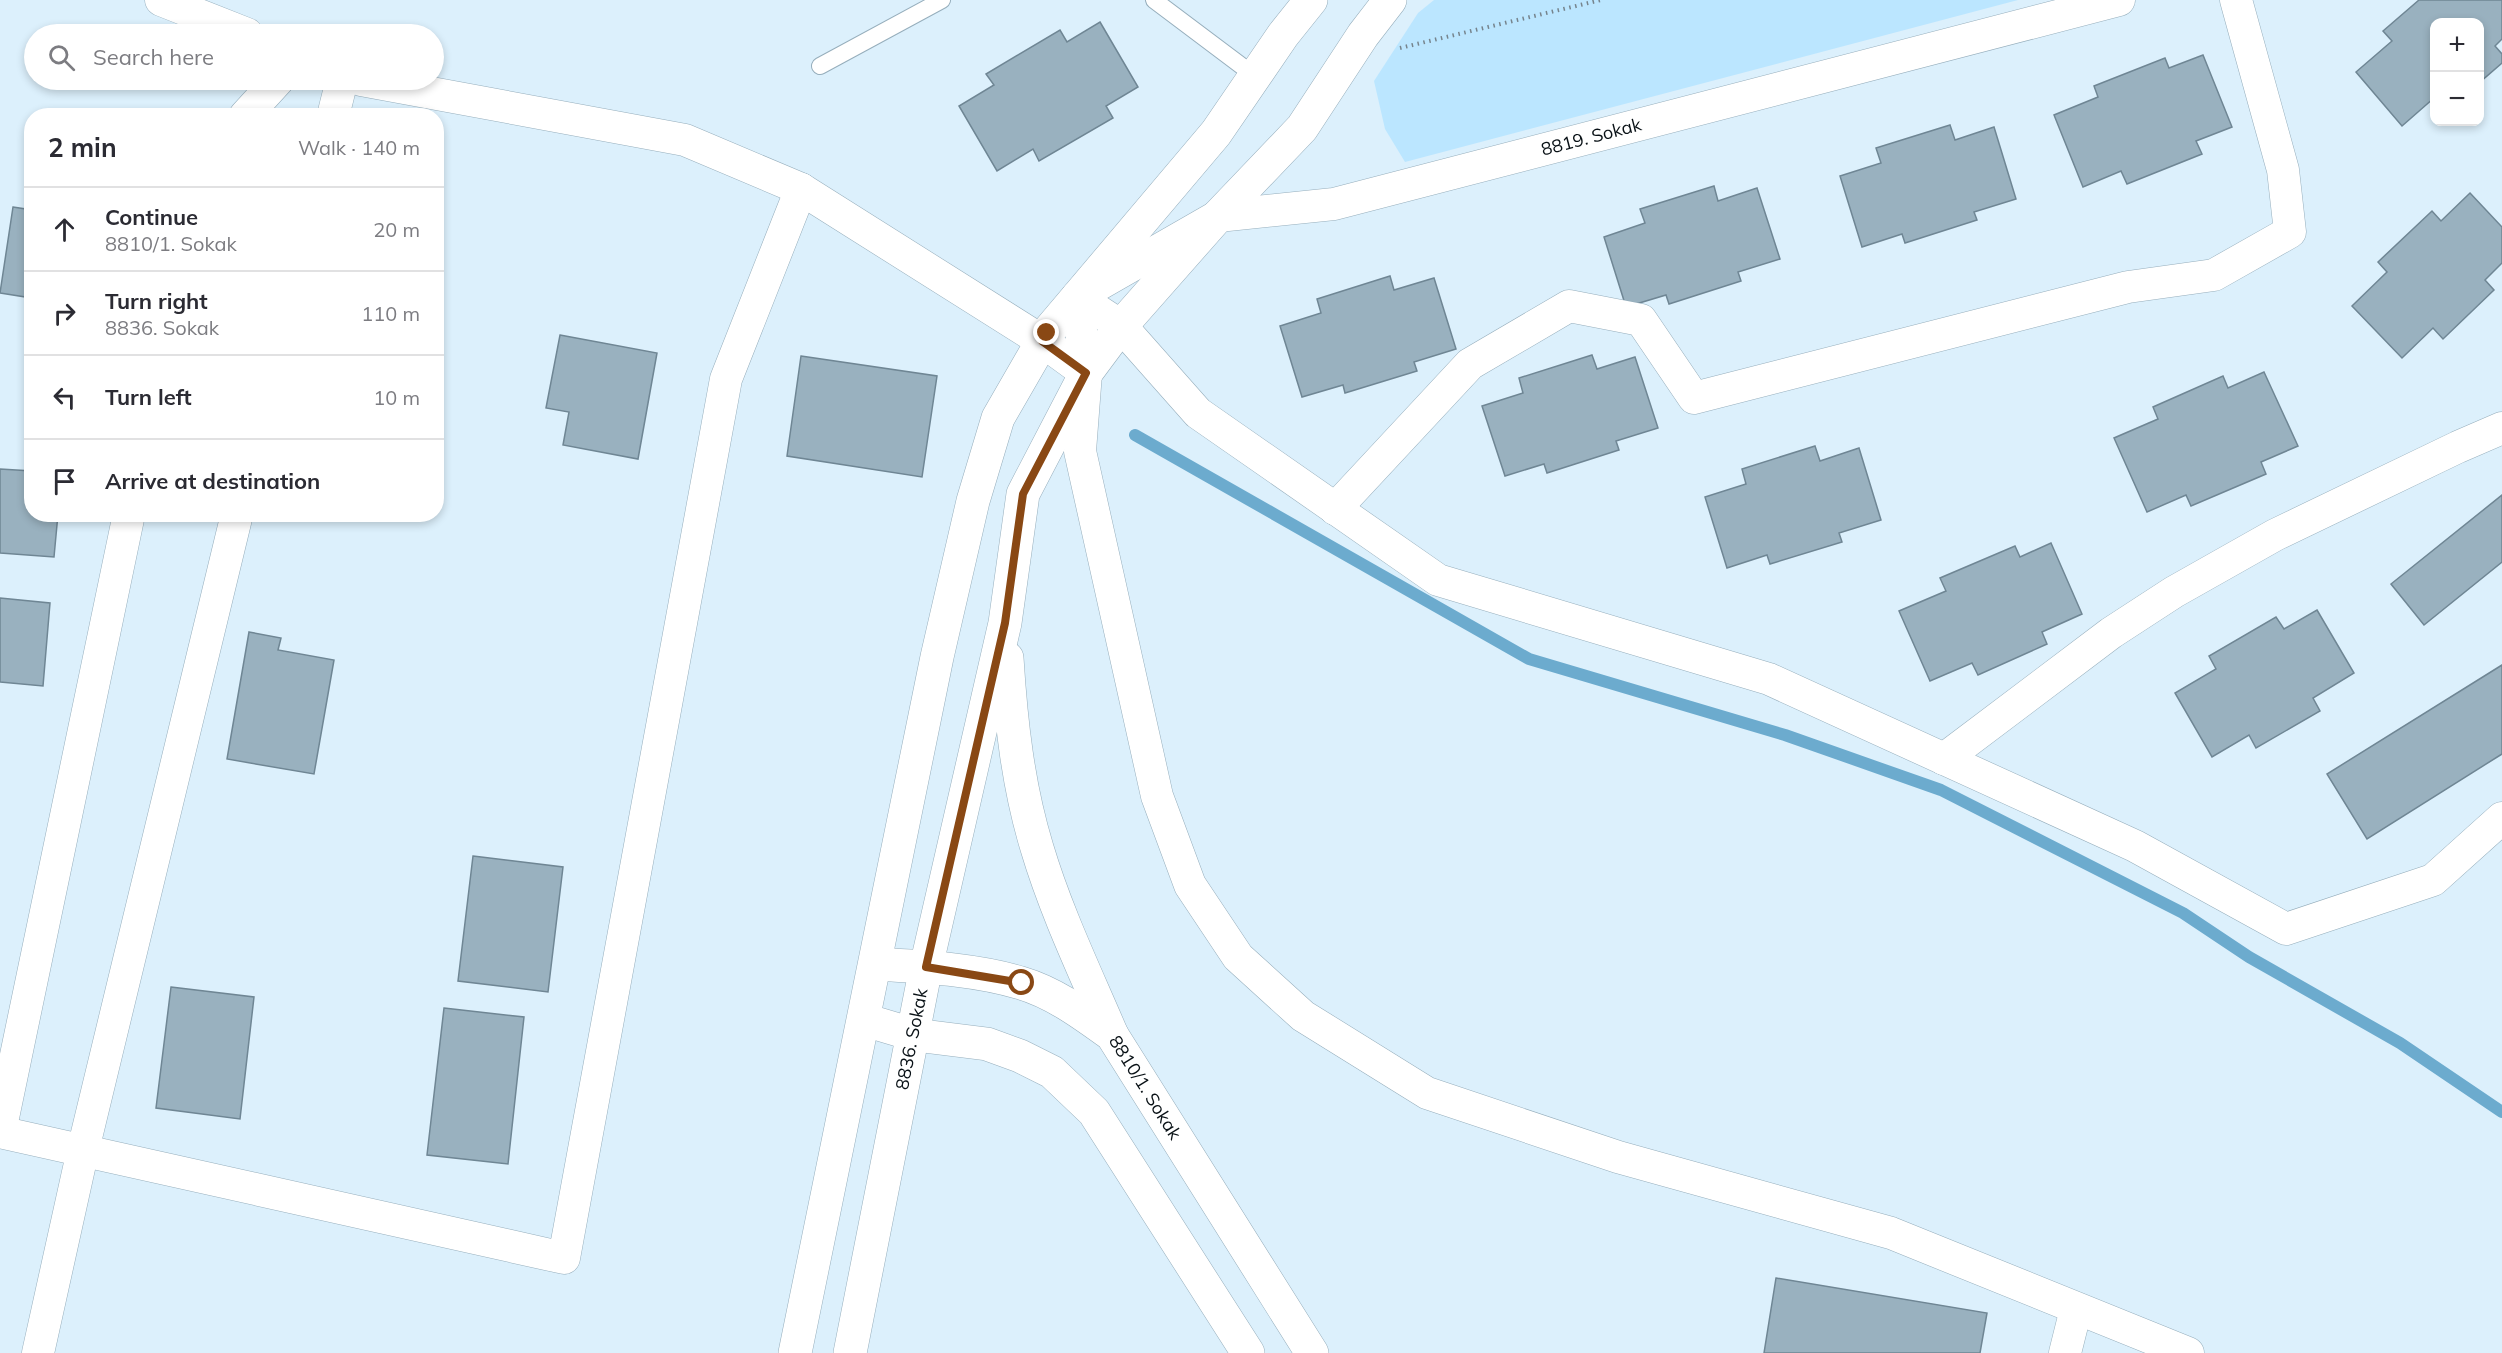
<!DOCTYPE html>
<meta charset="utf-8">
<style>
body{margin:0;font-family:Mulish,sans-serif;background:#f7f7f7;color:#2b2b33}
.controls{position:absolute;right:18px;top:18px;display:grid;overflow:hidden;border-radius:12px;box-shadow:0 3px 9px #0003}
.controls button{width:54px;height:54px;display:grid;place-items:center;padding:0;border:0;border-bottom:2px solid #e1e1e2;background:#fff;color:#2b2b33;font:30px sans-serif}
.stop{position:absolute;width:18px;height:18px;margin:-14px;border:4px solid #894814;border-radius:50%;background:#fff}
.stop.end{background:#894814;border-color:#fff;box-shadow:0 2px 6px #0008}
.list{margin:0;padding:0;list-style:none}
h2{display:flex;justify-content:space-between;align-items:center;height:78px;margin:0;padding:0 24px;font-size:26px}
h2 small{font-size:20px;font-weight:400;color:#7c7c81}
.list li{display:grid;grid-template-columns:39px 1fr auto;gap:18px;align-items:center;box-sizing:border-box;height:84px;padding:0 24px;border-top:2px solid #e1e1e2}
.list b{display:block;font-size:22px;white-space:nowrap}
.list p{margin:0;font-size:20px;white-space:nowrap;color:#7c7c81}
.list em{font-size:20px;font-style:normal;color:#7c7c81}
.icon{flex:none;width:33px;height:33px;fill:none;stroke:currentColor;stroke-width:2;stroke-linecap:round;stroke-linejoin:round}
.map{position:relative;flex:none;width:2502px;height:1353px;overflow:hidden}
.search{position:absolute;background:#fff;box-shadow:0 3px 9px #0003;left:24px;top:24px;width:420px;height:66px;display:flex;align-items:center;gap:15px;box-sizing:border-box;padding:0 21px;border-radius:33px;color:#7c7c81;font-size:22px}
.panel{position:absolute;background:#fff;box-shadow:0 3px 9px #0003;left:24px;top:108px;width:420px;height:414px;border-radius:24px}
.map>svg:first-child{display:block}
</style>
<div class="map">
<svg width="2502" height="1353" viewBox="0 0 2502 1353">
<rect width="100%" height="100%" fill="#dcf0fc"/>
<!-- green -->
<polygon fill="#bbe6ff" points="1434,0 2018,0 1405,162 1385,129 1374,81 1418,13"/>
<g fill="none" stroke-linecap="round" stroke-linejoin="round">
<!-- stream -->
<polyline stroke="#6cabce" stroke-width="12" points="1135,435 1529,659 1785,735 1941,790 2183,913 2249,957 2400,1043 2502,1112"/>
</g>
<!-- building -->
<g fill="#99b1bf" stroke="#6f8694" stroke-width="1.5">
<polygon points="2419,0 2502,0 2502,39 2495,46 2502,54 2502,63 2480,82 2480,22 2434,22 2434,98 2402,126 2356,72 2392,41 2383,31"/>
<polygon points="1100,22 1138,87 1106,106 1113,118 1039,161 1033,149 997,171 959,106 994,85 986,74 1060,30 1067,42"/>
<polygon points="2203,55 2232,127 2196,141 2202,154 2127,184 2121,171 2083,187 2054,115 2098,97 2094,86 2165,58 2169,68"/>
<polygon points="1950,125 1955,140 1994,127 2016,199 1974,212 1977,220 1905,243 1902,234 1862,247 1840,176 1881,163 1876,148"/>
<polygon points="1714,186 1718,201 1757,188 1780,259 1738,272 1741,281 1669,304 1666,295 1626,307 1604,237 1645,223 1640,209"/>
<polygon points="2470,193 2502,227 2502,263 2485,280 2494,290 2443,339 2433,328 2402,358 2352,306 2387,272 2378,262 2432,211 2441,221"/>
<polygon points="13,207 32,210 32,298 0,293"/>
<polygon points="1390,276 1394,290 1434,278 1456,349 1414,362 1417,371 1345,393 1343,385 1302,397 1280,326 1321,313 1317,299"/>
<polygon points="560,335 657,353 638,459 563,445 569,412 546,408"/>
<polygon points="1592,355 1597,369 1635,357 1658,428 1616,441 1619,450 1547,473 1544,464 1505,476 1482,406 1523,393 1519,378"/>
<polygon points="801,356 937,376 922,477 787,456"/>
<polygon points="2264,372 2298,446 2261,462 2266,474 2191,506 2186,495 2147,512 2114,438 2158,419 2153,407 2223,376 2228,388"/>
<polygon points="1815,446 1820,461 1859,448 1881,520 1839,533 1842,542 1770,564 1767,555 1727,568 1705,497 1746,484 1742,469"/>
<polygon points="0,469 32,471 32,514 58,514 54,557 0,553"/>
<polygon points="2502,495 2502,562 2424,625 2391,584"/>
<polygon points="2051,543 2082,614 2042,632 2047,644 1978,675 1972,663 1930,681 1899,611 1946,591 1940,578 2015,546 2020,557"/>
<polygon points="0,598 50,603 43,686 0,682"/>
<polygon points="2317,610 2354,673 2313,698 2320,711 2256,748 2249,735 2212,757 2175,693 2216,669 2209,656 2276,617 2284,629"/>
<polygon points="249,632 281,638 278,650 334,660 314,774 227,759"/>
<polygon points="2502,665 2502,754 2367,839 2327,774"/>
<polygon points="473,856 563,867 548,992 458,981"/>
<polygon points="171,987 254,997 240,1119 156,1108"/>
<polygon points="444,1008 524,1017 508,1164 427,1155"/>
<polygon points="1776,1278 1987,1313 1980,1353 1764,1353"/>
</g>
<g fill="none" stroke-linecap="round" stroke-linejoin="round">
<defs>
<g id="lane">
<polyline points="1154,0 1255,76"/>
<polyline points="820,66 942,0"/>
</g>
<g id="street">
<polyline points="161,0 247,34"/>
<polyline points="361,80 685,140 801,189 1042,341 1086,373"/>
<polyline points="245,116 278,80"/>
<polyline points="333,116 342,80"/>
<path id="s1" d="M 1084,293 L 1218,216 L 1334,204 L 2119,0"/>
<polyline points="1077,297 1086,373 1080,451 1157,796 1190,885 1238,957 1303,1016 1427,1093 1618,1157 1891,1233 2188,1353"/>
<polyline points="1077,297 1121,326 1198,413 1438,580 1769,679 2135,846 2286,929 2433,880 2502,818"/>
<polyline points="1335,509 1470,364 1569,306 1641,320 1694,398 2128,287 2214,275 2290,232 2283,170 2236,0"/>
<polyline points="1944,759 2111,633 2174,592 2275,535 2458,447 2502,428"/>
<polyline points="0,1132 564,1258 726,379 801,189"/>
<polyline points="0,1132 129,514"/>
<polyline points="38,1353 83,1150 237,514"/>
<polyline points="2065,1353 2076,1309"/>
</g>
<g id="secondary">
<path d="M 1007,658 C 1011,722 1018,786 1037,848 C 1056,912 1086,974 1112,1035"/>
<path id="s2" d="M 876,964 C 924,967 975,969 1021,983 C 1055,993 1084,1015 1112,1035 L 1312,1353"/>
<polyline points="865,1020 915,1035 987,1044 1020,1056 1052,1072 1094,1112 1248,1353"/>
<polyline points="795,1353 937,657 973,501 998,418 1047,333 1216,133 1283,35 1311,0"/>
<path id="s3" d="M 850,1353 L 926,967 L 1005,623 L 1023,494 L 1086,373 L 1121,326 L 1218,216 L 1302,128 L 1363,35 L 1390,0"/>
</g>
</defs>
<!-- lane casing -->
<use href="#lane" stroke="#96aebc" stroke-width="18"/>
<!-- street casing -->
<use href="#street" stroke="#96aebc" stroke-width="33"/>
<!-- secondary casing -->
<use href="#secondary" stroke="#96aebc" stroke-width="34"/>
<!-- path -->
<polyline stroke="#76848d" stroke-width="4" stroke-dasharray="1.5 4.5" stroke-linecap="butt" points="1400,48 1601,0"/>
<!-- lane -->
<use href="#lane" stroke="#fff" stroke-width="16"/>
<!-- street -->
<use href="#street" stroke="#fff" stroke-width="32"/>
<!-- secondary -->
<use href="#secondary" stroke="#fff" stroke-width="33"/>
</g>
<g fill="none" stroke-linecap="round" stroke-linejoin="round">
<!-- route -->
<polyline stroke="#894814" stroke-width="8" points="1022,983 926,967 1005,623 1023,494 1086,373 1042,341 1047,333"/>
</g>
<g text-anchor="middle" stroke-width="4.5" stroke-linejoin="round" paint-order="stroke">
<!-- street labels -->
<g font-size="18" fill="#091116" stroke="#dcf0fc">
<text dy="6" stroke="none"><textPath href="#s1" startOffset="537">8819. Sokak</textPath></text>
<text dy="6" stroke="none"><textPath href="#s3" startOffset="320">8836. Sokak</textPath></text>
<text dy="6" stroke="none"><textPath href="#s2" startOffset="314">8810/1. Sokak</textPath></text>
</g>
</g>
</svg>
<div class="controls">
<button>+</button>
<button>−</button>
</div>
<div class="stop" style="left:1022px;top:983px"></div>
<div class="stop end" style="left:1047px;top:333px"></div>
<div class="search"><svg class="icon" aria-label="search" viewBox="0 0 24 24"><circle cx="10" cy="10" r="6"/><path d="M15 15l6 6"/></svg>Search here</div>
<section class="panel">
<h2>2 min<small>Walk · 140 m</small></h2>
<ul class="list">
<li><svg class="icon" aria-label="ahead" viewBox="0 0 24 24"><path d="M12 20V5M6 11l6-6 6 6"/></svg><div><b>Continue</b><p>8810/1. Sokak</p></div><em>20 m</em></li>
<li><svg class="icon" aria-label="right" viewBox="0 0 24 24"><path d="M7 20v-9h11M14 6l5 5-5 5"/></svg><div><b>Turn right</b><p>8836. Sokak</p></div><em>110 m</em></li>
<li><svg class="icon" aria-label="left" viewBox="0 0 24 24"><path d="M17 20v-9H6M10 6l-5 5 5 5"/></svg><div><b>Turn left</b></div><em>10 m</em></li>
<li><svg class="icon" aria-label="arrive" viewBox="0 0 24 24"><path d="M6 21V4h12l-3 4 3 4H6"/></svg><div><b>Arrive at destination</b></div></li>
</ul>
</section>
</div>
